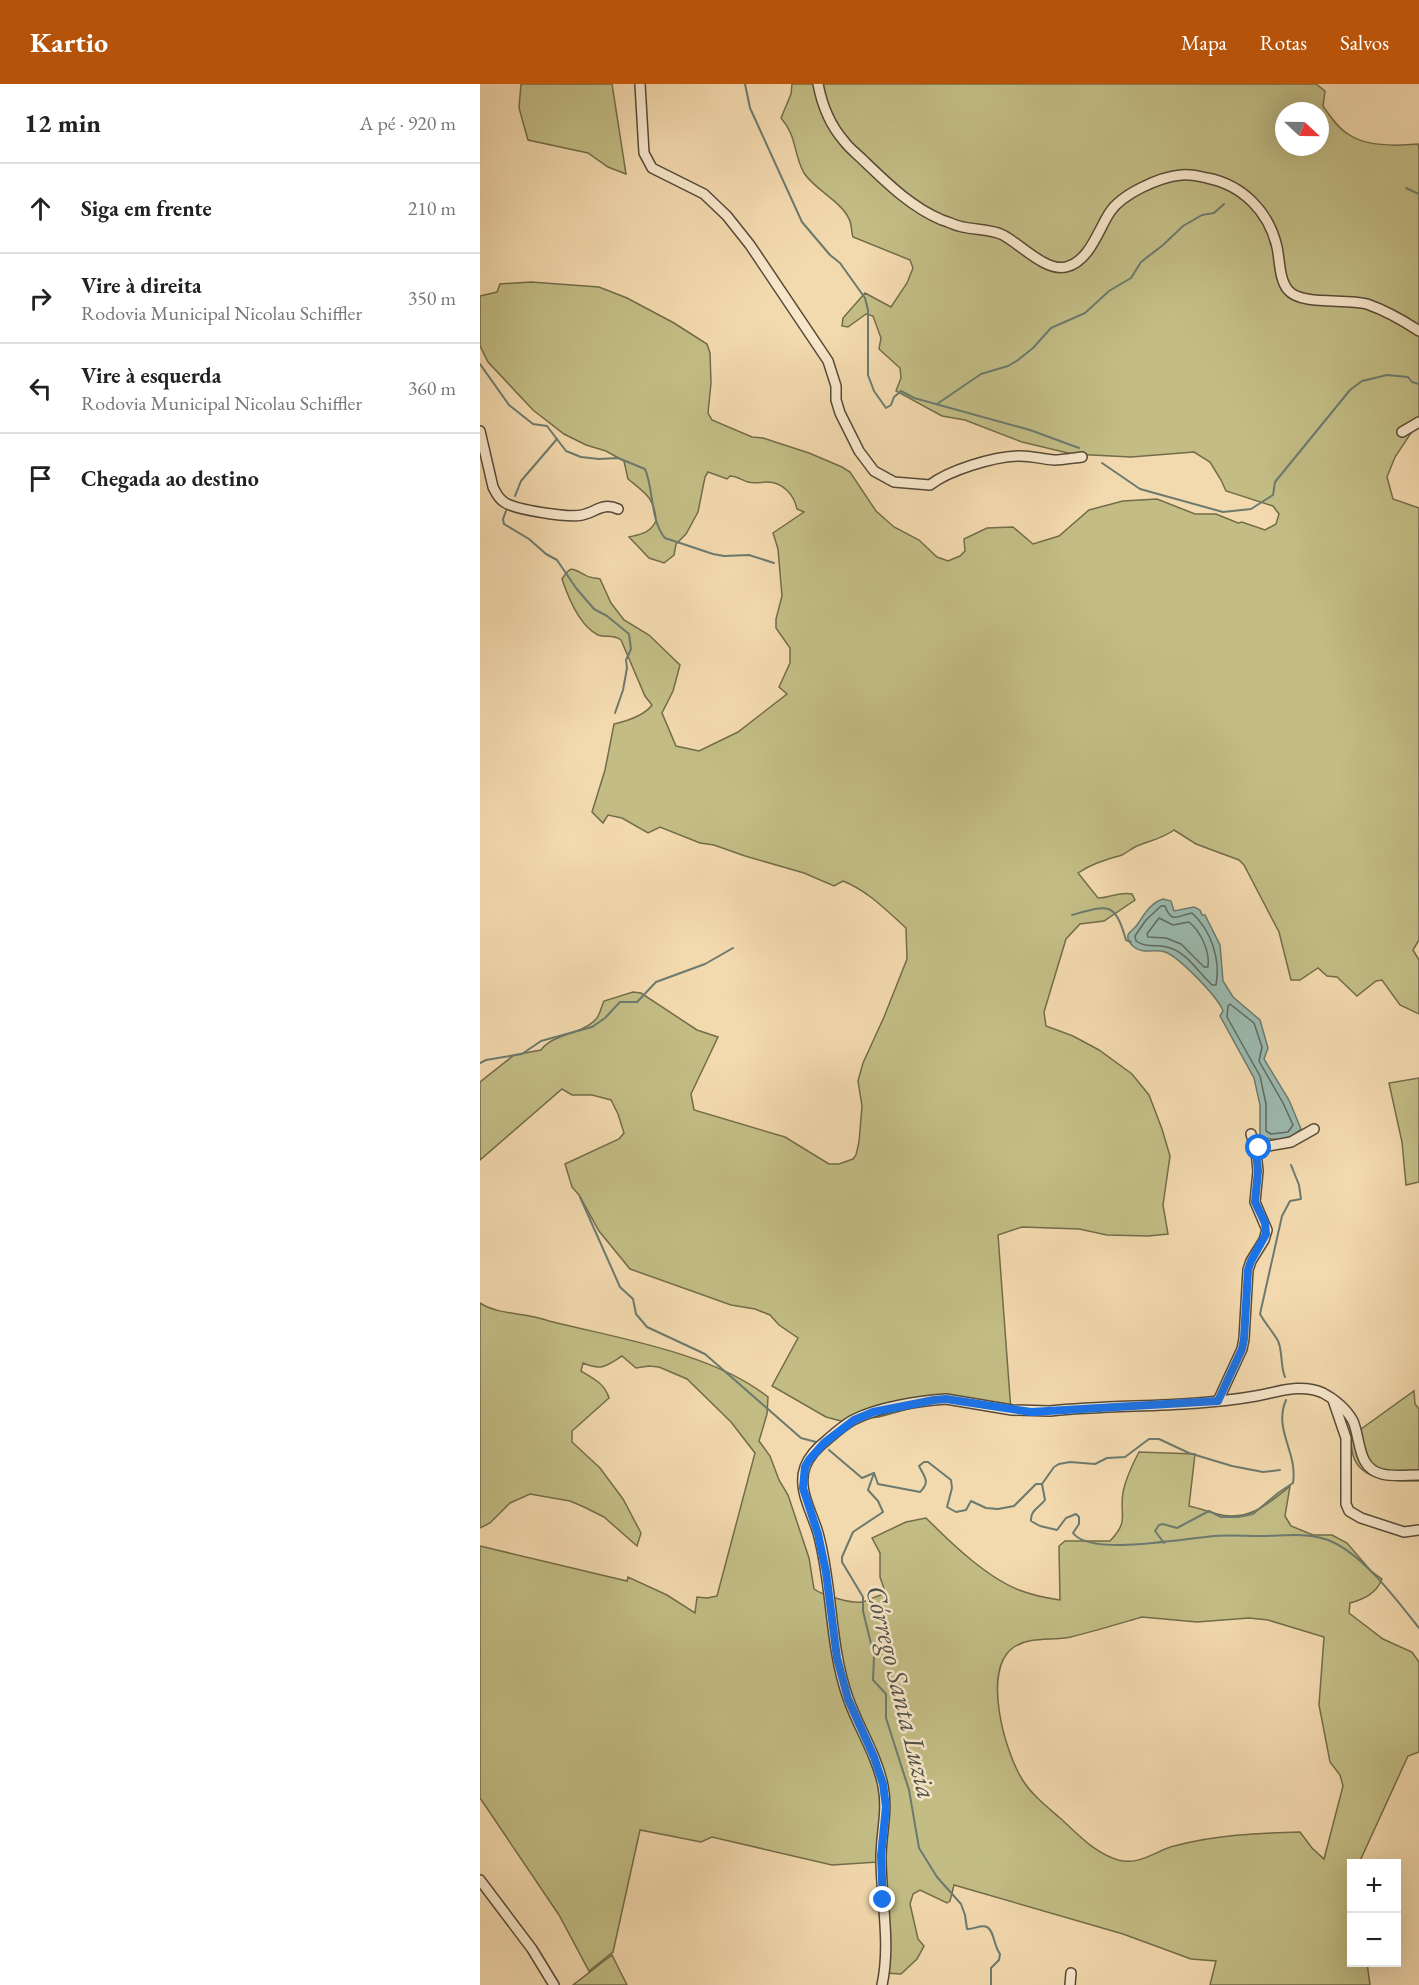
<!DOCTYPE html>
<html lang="pt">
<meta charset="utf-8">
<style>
body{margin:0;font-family:"EB Garamond",serif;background:#f6f6f6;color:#222}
.controls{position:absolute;right:18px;bottom:18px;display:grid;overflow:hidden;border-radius:0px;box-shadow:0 6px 24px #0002}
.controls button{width:54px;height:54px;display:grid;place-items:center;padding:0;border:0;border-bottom:2px solid #e0e0e0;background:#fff;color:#222;font:30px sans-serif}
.compass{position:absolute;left:795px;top:18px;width:54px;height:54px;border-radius:50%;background:#fff;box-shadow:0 6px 24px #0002;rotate:112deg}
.stop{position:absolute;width:18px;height:18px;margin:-14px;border:4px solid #1a73e8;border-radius:50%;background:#fff}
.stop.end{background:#1a73e8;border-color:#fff;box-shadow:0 2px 6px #0008}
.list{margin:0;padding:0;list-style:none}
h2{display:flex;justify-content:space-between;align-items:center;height:78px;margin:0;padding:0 24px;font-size:26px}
h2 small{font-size:20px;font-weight:400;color:#767676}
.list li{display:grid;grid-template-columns:39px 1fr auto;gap:18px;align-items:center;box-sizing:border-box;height:90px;padding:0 24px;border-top:2px solid #e0e0e0}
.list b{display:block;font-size:22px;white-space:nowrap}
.list p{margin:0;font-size:20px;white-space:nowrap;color:#767676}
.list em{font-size:20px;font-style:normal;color:#767676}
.icon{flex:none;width:33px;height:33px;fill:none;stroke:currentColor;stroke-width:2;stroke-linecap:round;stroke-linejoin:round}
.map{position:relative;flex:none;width:939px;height:1901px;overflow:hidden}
header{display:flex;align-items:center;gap:36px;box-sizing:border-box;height:84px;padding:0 30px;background:#b45309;color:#fff}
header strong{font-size:28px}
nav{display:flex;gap:33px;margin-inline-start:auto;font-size:21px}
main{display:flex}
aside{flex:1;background:#fff}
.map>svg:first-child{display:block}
</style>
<header>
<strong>Kartio</strong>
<nav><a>Mapa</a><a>Rotas</a><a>Salvos</a></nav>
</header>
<main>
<aside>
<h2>12 min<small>A pé · 920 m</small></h2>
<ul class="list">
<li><svg class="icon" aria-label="ahead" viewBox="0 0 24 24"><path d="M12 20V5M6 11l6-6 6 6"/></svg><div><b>Siga em frente</b></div><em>210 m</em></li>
<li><svg class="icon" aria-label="right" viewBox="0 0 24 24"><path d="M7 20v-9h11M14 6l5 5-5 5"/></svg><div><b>Vire à direita</b><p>Rodovia Municipal Nicolau Schiffler</p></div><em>350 m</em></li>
<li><svg class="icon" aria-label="left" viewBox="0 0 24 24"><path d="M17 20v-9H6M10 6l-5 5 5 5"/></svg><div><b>Vire à esquerda</b><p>Rodovia Municipal Nicolau Schiffler</p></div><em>360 m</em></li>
<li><svg class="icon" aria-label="arrive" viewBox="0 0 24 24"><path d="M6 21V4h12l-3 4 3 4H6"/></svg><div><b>Chegada ao destino</b></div></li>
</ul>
</aside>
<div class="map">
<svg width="939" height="1901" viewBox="0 0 939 1901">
<rect width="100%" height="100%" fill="#f3d9ae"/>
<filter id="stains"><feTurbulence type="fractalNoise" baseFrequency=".00333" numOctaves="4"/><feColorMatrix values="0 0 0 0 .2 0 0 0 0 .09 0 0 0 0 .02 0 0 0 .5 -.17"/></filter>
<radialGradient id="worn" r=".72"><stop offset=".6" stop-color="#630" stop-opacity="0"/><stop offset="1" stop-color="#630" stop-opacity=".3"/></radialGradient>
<!-- green -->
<g fill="#c3bd85" stroke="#726c4a" stroke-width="1.5" fill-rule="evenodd">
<polygon points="41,0 132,0 146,90 128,83 108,69 48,56 39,24"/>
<path d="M 312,0 L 836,0 L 845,7 L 843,22 C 850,32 858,44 868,50 C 886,63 917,62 938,60 L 939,65 L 939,337 L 915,373 L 907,393 L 913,415 L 939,424 L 939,856 L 933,866 L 939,876 L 939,930 L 920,921 L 902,896 L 896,897 L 877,912 L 857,893 L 847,892 L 838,884 L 820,896 L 811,896 L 799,848 L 764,781 L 759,776 L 716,760 L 694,746 C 682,755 668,757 655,763 C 651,765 646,769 642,771 C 626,776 613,779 598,789 L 618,814 C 631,814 639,807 652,810 L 655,816 L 624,837 L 600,840 L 586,855 L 564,928 L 566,942 L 593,952 L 619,966 L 652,990 L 669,1011 L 682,1045 L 690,1072 L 683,1121 L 688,1150 L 668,1152 L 627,1151 L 599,1145 L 542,1143 L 518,1151 L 531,1327 L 490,1321 L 450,1319 L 399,1333 L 361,1337 L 346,1333 L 292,1302 L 318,1254 L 299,1241 L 290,1231 L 275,1225 L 251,1221 L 150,1185 L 119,1147 L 99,1111 L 92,1103 L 85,1080 L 139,1055 L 144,1049 L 138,1030 L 131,1016 L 112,1011 L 92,1011 L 82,1005 L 0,1076 L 0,998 L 34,971 L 61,966 C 73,949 102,951 116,935 C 120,931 121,923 124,917 L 153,908 L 161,909 L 217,946 L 238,953 L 211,1010 L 214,1026 L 305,1053 L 349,1080 L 359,1080 L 373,1075 L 376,1071 L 379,1058 L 382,1022 L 378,997 L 383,979 L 404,933 L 427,875 L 426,844 C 406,826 388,807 363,797 L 354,802 L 324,789 L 265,772 L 234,761 L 220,759 L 180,743 L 168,749 L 142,734 L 128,731 L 123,739 L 112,728 L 125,686 L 134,640 C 147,637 164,632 172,621 L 165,612 L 141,556 C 133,550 126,554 118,551 C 100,542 88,513 82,495 C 91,481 92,484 105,491 C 109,494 115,494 120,495 L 131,519 L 144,536 L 169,551 L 200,581 L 193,607 L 182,629 L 196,662 L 219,667 L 258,648 L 307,610 L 299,603 L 310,579 L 310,564 L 296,544 L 296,535 L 302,512 L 298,465 L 293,449 L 324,428 L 317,425 C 314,411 303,398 287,398 C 281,398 275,400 268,398 C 261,396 257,392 250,392 L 247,395 L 228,388 L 225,393 L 218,428 L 206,450 L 196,460 L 194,471 L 184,479 L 169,474 L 149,453 C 162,450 170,449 176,437 C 175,414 165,409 148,395 L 144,377 L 126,367 L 106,361 L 84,350 L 53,326 L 8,278 L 0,262 L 0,212 L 17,208 L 20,200 L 51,198 L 119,203 L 147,214 L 194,239 L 227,260 L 230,269 L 231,299 L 228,329 L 232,336 L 272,353 L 283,354 L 329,369 L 362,383 L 370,388 L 396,427 L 414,443 L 439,456 L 457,473 L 468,477 L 480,472 L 485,467 L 484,455 L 507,444 L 533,443 L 553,460 L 579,452 L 609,426 L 643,417 L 677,415 L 715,430 L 736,430 L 758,439 L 762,438 L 785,446 L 796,440 L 799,430 L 793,422 L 746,407 L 741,396 L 730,378 L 714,368 L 651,373 L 592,370 L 542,358 L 485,336 L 462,332 L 416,307 L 421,294 L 420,284 L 399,265 L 401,254 L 393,232 L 386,230 L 368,243 L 362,242 L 363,234 L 385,209 L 411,223 L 427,199 L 433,184 L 430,176 L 373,153 C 371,147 372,140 369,135 C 362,118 335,106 324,89 C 313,69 317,52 301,34 L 311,10 ZM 804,27 L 840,27 L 840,63 L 804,63 Z"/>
<polygon points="939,994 939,1098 926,1101 922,1058 909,999"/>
<path d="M 0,1219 C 20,1232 47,1228 69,1237 C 137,1254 233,1269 288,1313 L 287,1330 L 279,1357 L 290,1372 L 299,1396 L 308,1411 L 329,1474 L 334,1505 C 342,1511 372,1520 382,1518 C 391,1516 397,1511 406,1510 L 400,1493 L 400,1469 L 392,1454 L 426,1438 L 446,1434 C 471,1459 506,1493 539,1506 C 552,1511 566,1514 580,1516 L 579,1462 L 585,1457 L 630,1457 C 650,1436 639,1433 643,1408 C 646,1394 652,1381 659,1368 L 715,1370 L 709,1422 C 719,1424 728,1428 737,1430 C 768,1438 787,1421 810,1402 L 805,1432 L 811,1442 L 833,1451 L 852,1451 L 867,1459 L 891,1487 L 902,1495 C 896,1510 884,1515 870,1519 L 869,1529 L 903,1555 L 932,1568 L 939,1578 L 939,1668 L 928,1672 L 879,1779 L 872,1780 L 872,1878 L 887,1879 L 890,1901 L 730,1901 L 736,1877 L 711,1875 L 643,1850 L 474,1801 L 470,1817 L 467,1819 L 440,1806 L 433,1810 L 430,1820 L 438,1855 L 444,1862 L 437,1875 L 421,1890 L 405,1889 L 402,1830 L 398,1805 L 398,1778 L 352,1781 L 232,1753 L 221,1758 L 160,1746 L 133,1868 L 109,1887 L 79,1831 L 0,1714 L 0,1462 L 147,1497 L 148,1493 L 187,1511 L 215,1529 L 217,1513 L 227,1514 L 237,1512 L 275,1369 L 251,1338 L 207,1295 L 179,1283 L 169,1282 L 156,1284 L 142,1272 C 126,1282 122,1287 103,1279 L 101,1287 C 113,1294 125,1300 129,1314 L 92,1347 L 92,1358 L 120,1384 L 143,1415 L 161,1449 L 157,1462 L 124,1433 L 104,1423 L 90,1417 L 50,1410 L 30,1419 L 10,1439 L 0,1444 ZM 662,1533 L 717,1538 L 769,1534 L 788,1536 L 844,1553 L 839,1621 L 850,1678 L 860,1691 L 863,1702 L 844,1775 L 832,1764 L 820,1748 C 777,1749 735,1751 694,1762 C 675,1767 659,1782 638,1776 C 613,1768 598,1750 580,1734 C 566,1722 551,1710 542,1695 C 525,1668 501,1585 534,1563 C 551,1552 572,1557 591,1553 C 615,1547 638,1540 662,1533 Z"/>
<path d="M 934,1307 L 935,1320 L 939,1325 L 939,1397 C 918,1397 880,1398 873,1371 C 871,1365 872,1359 870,1353 Z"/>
<polygon points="132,1871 147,1901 93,1901"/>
</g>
<!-- water -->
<path fill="#9cbaaf" stroke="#6b7a6f" stroke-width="1.5" d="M 683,815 L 691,817 L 694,827 L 714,823 L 720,826 L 722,831 L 725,831 L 740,861 L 743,897 L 753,913 L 780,936 L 788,964 L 784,975 L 809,1016 L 821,1045 C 808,1057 797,1058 780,1052 L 780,1021 L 774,994 L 740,932 L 743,927 C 739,914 698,872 685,868 C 675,864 664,871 654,863 C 651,861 647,856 648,851 C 649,848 655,844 657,841 C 664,831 670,819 683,815 Z"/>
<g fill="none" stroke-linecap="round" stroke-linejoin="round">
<!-- shore -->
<g stroke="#5f6a60" stroke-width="1.5">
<path d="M 681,822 L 685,822 C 692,841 698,831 712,829 C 731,846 741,876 736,901 L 732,901 C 720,890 708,871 693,865 C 680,859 667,865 656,857 L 655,852 L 666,836 Z"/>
<path d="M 679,834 L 693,841 L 709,838 C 721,848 730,867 728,883 L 724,883 L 701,860 L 686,854 L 668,853 L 667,850 Z"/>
<polygon points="750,920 774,939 782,963 779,977 803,1019 813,1041 808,1048 791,1050 786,1047 786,1020 780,992 747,933 748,922"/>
</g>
<!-- stream -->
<g stroke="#6b7a6f" stroke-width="2">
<polyline points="265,0 270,24 322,138 350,171 360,179 385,214 388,226 388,291 394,307 406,324 411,321 414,313 421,307 434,314 550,346 599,364"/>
<polyline points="926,104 939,110"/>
<path d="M 0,280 L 29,321 L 53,340 L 67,342 L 86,367 L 101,373 L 119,375 L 138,374 L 165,385 C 174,406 170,436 185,454 L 233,470 L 244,472 L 269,471 L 294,479"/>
<polyline points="457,320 501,290 528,282 538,276 553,264 571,244 605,229 629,207 651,194 661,178 683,161 703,142 722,131 734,129 744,120"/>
<polyline points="622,379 660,405 743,428 771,425 793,411 795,398 870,306 882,297 907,291 928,293 932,298 939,300"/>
<polyline points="35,412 41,397 77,355"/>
<polyline points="26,427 23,435 24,440 49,455 66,470 77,476 96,504 114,525 127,532 149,550 151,565 146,576 147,584 143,606 135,629"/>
<path d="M 592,831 C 628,821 635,817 646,856 L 651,858"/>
<polyline points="0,979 6,976 42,970 61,957 112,943 125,934 140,918 157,918 176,898 225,880 253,864"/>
<polyline points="100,1113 140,1203 153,1215 156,1230 162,1237 167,1243 225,1270 321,1354 336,1358"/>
<path d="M 805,1293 C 800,1282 803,1264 797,1255 C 792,1247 785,1239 780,1230 L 802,1132 L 810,1117 L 821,1115 L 819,1101 L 811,1081"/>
<polyline points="349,1366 382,1394 394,1389"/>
<path d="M 394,1389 L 388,1406 L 398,1417 L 403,1428 L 373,1448 L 362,1473 L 362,1478 L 383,1513 L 383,1527 L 394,1572 L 393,1596 L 406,1610 L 406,1634 L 429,1706 L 439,1764 L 457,1793 L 481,1820 L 485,1831 L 487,1845 C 493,1846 501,1840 507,1843 C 514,1846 514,1863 520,1870 L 519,1876 L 511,1884 L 511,1901"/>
<path d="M 394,1389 L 398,1400 L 440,1408 C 451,1398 444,1392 439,1382 L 444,1378 L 448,1378 L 471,1396 L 472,1404 L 467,1423 L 476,1428 L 486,1426 L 491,1417 L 506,1424 L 518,1425 L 534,1422 L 556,1400 L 562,1400"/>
<path d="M 562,1400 L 565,1416 C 560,1423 550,1426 551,1437 L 560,1442 L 577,1446 L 586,1434 L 596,1430 L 599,1433 L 599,1440 L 593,1449 C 610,1473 706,1454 735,1452 C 750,1451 765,1452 780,1452 C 803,1452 825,1448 848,1456 C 882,1469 916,1515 939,1544"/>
<polyline points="562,1400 574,1383 579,1380 590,1378 615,1380 627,1374 645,1373 669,1355 679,1355 709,1369 752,1382 783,1388 800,1386"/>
<path d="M 684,1459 L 675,1447 L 679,1441 L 683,1440 L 697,1444 L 729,1427 L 741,1433 L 758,1433 L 773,1430 L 798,1409 L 813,1399 C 818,1368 793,1346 806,1316"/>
</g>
<defs>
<g id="minor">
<path d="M 160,0 L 164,69 L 172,84 L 224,110 L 247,132 L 270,161 L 348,277 L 356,302 L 356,316 L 360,329 L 379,367 L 394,387 L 414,398 L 450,401 C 469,386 513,373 537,372 C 549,371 561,375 574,376 C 583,376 593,374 602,373"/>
<path d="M 338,0 C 342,21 350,41 364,57 C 369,64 377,70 383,76 C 407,99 431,123 462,136 C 469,138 476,142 483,143 C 496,146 511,145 523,151 C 540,160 566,188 586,183 C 610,177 618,146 630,128 C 642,110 679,93 701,91 C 709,90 719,92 727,94 C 763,101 789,128 797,163 C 800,177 799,195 808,206 C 821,222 866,214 887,220 C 904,226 924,237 939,247"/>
<path d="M 0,347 L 13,403 C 16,409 18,414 24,418 C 35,426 89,434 102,431 C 116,428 123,418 138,425"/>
<polyline points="922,348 939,338"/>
<polyline points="776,1067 783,1063 811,1058 834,1045"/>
<polyline points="853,1316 866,1354 866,1420 869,1427 881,1434 924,1448 939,1446"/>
<polyline points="738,1317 762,1265 764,1255 768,1186 771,1177 784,1156 787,1146 775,1118 778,1087 776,1067 771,1050"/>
<polyline points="0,1796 52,1865 74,1901"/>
<path d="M 402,1901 C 411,1859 401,1816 401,1774 C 401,1749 408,1727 403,1702 C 397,1671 378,1643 368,1614 C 349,1560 353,1503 338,1449 C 332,1428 317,1405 325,1383 C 329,1372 339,1362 348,1355 C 356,1348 364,1341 373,1336 C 398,1323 438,1317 466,1315 L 532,1326 L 570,1327 C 638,1320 708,1324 776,1312 C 798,1308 821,1299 843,1309 C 855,1315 867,1326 873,1337 C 881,1356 877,1384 902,1390 C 914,1393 927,1391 939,1391"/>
<polyline points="590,1901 591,1889"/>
</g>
</defs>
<!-- minor casing -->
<use href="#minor" stroke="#564a38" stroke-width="12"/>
<!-- minor -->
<use href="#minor" stroke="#f7e6ca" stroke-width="9"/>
</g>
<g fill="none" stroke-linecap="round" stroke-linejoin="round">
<!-- route -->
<polyline stroke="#1a73e8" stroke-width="8" points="403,1816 401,1772 406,1723 403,1700 394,1673 368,1615 357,1574 346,1488 338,1450 323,1404 325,1383 329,1376 344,1359 374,1336 393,1328 454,1316 466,1315 551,1328 738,1317 762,1265 764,1255 768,1186 771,1177 786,1150 785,1139 775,1118 778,1087 776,1067 779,1064"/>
</g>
<g text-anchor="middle" stroke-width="5" stroke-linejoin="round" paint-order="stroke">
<!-- water labels -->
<g font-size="28" font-style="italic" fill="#4d5248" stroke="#f7e6ca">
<text transform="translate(422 1608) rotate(76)" y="10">Córrego Santa Luzia</text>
</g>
</g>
<rect width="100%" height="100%" filter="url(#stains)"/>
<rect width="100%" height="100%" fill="url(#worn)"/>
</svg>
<div class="controls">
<button>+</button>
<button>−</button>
</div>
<svg class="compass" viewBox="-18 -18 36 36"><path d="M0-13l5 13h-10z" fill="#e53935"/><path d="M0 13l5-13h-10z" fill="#767676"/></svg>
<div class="stop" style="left:779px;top:1064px"></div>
<div class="stop end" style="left:403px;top:1816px"></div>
</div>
</main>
